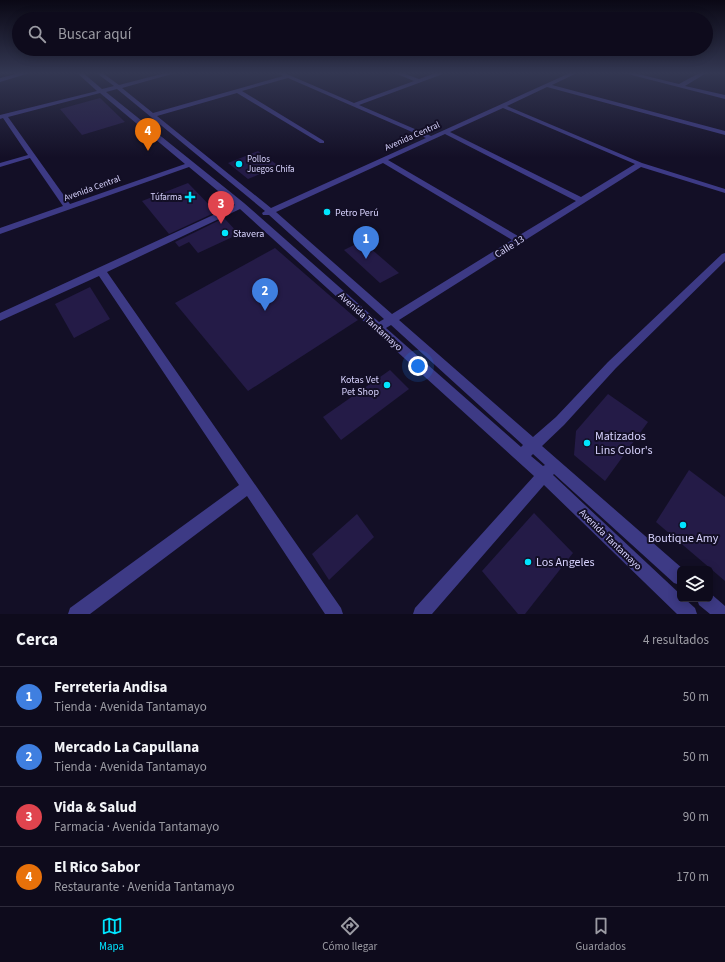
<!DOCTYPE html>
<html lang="es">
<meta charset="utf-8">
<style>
body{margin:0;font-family:"Source Sans 3",sans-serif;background:#1c1929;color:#f1f3f6}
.controls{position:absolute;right:12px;bottom:12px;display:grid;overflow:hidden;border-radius:6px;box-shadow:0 2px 10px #0003}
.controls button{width:36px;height:36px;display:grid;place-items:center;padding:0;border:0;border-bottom:1px solid #2e2b3b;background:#0e0b1c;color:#f1f3f6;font:20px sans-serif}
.you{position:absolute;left:418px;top:366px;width:14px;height:14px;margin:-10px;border:3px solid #fff;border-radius:50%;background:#1a73e8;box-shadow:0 0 0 6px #1a73e833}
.badge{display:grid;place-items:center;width:26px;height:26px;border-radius:50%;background:#00e5ff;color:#fff;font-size:13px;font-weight:700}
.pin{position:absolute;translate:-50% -33px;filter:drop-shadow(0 1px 2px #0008)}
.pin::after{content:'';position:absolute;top:21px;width:14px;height:12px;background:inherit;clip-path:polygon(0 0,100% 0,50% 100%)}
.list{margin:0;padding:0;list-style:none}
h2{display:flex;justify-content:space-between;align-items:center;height:52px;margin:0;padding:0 16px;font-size:17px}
h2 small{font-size:13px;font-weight:400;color:#9b9ba3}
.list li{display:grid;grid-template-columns:26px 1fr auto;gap:12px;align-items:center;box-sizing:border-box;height:60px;padding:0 16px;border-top:1px solid #2e2b3b}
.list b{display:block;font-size:15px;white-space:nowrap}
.list p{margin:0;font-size:13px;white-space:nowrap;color:#9b9ba3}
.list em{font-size:13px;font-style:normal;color:#9b9ba3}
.icon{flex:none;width:22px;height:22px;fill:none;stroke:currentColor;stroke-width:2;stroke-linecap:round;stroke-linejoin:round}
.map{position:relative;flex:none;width:725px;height:614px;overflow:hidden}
.search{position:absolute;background:#0e0b1c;box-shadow:0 2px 10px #0003;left:12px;right:12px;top:12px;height:44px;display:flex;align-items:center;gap:10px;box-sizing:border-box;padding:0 14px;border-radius:22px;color:#9b9ba3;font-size:15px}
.sheet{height:292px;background:#0e0b1c}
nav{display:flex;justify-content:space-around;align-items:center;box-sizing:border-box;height:56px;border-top:1px solid #2e2b3b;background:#0e0b1c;font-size:11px;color:#9b9ba3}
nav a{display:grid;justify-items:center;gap:2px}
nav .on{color:#00e5ff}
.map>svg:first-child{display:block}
</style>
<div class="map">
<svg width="725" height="614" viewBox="0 0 725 614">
<rect width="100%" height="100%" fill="#130f26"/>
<!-- building -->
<g fill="#241b47">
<polygon points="100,98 125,122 82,135 60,109"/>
<polygon points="258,151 279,166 248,179 228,163"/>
<polygon points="188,183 216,212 169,234 142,201"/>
<polygon points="224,218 239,234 198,253 189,242 179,247 175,242"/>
<polygon points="362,241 399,273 380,283 344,250"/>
<polygon points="275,248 358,320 248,391 175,303"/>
<polygon points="90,287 110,319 74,338 55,304"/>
<polygon points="390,370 409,389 341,440 323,417"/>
<polygon points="608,394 648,422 605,481 574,455 576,431"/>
<polygon points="689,470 725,497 725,581 656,522"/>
<polygon points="534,513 573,553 525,614 518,614 482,571"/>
<polygon points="357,514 374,537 329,580 312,554"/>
</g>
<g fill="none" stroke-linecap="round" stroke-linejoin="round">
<!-- minor -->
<g fill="#3d3a85" fill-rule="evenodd">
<polygon points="23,72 33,72 0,82 0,78"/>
<path d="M 76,72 L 82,72 L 102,89 L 114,86 L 95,72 L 101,72 L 119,85 L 169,72 L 179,72 L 122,88 L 153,113 L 283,76 L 275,72 L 282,72 L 354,103 L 414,81 L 392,72 L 400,72 L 419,79 L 438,72 L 443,72 L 443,74 L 359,105 L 431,136 L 572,72 L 579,72 L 552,85 L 725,131 L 725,135 L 547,87 L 507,106 L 642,163 L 725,189 L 725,193 L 641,167 L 399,320 L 533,437 L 556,417 L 608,362 L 722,254 L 725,253 L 725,261 L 616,368 L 564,425 L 542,446 L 683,569 L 680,569 L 680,585 L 674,583 L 554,474 L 553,475 L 680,594 L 680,599 L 685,599 L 695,608 L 697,614 L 677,614 L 544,485 L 432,614 L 413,614 L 415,608 L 534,476 L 240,209 L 107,272 L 341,608 L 343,614 L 325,614 L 247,496 L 90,614 L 68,614 L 70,608 L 239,485 L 99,276 L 0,321 L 0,313 L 235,205 L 189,167 L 0,234 L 0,228 L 63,206 L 30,158 L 0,167 L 0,163 L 28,155 L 3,118 L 0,119 L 0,115 L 97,91 ZM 288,78 L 426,138 L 271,208 L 157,116 L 237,93 L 320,143 L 324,143 L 324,141 L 242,91 ZM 117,89 L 265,211 L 262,213 L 263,215 L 269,215 L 384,319 L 379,322 L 244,203 L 106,92 ZM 100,93 L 185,164 L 70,204 L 8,117 ZM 503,108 L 635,164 L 581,197 L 450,132 ZM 445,134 L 576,201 L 518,236 L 388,160 ZM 383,163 L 512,240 L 392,314 L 276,212 ZM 391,325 L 523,445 L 521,447 L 386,328 ZM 533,454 L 545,465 L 543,466 L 531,456 Z"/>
<polygon points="620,72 630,72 679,84 701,72 708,72 685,86 725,95 725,99"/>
<polygon points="710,593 725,606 725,614 710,614 699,605 697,599 710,599"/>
</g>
</g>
<!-- sky -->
<linearGradient id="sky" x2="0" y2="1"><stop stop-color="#0a0815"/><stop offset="0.46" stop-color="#333752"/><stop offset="1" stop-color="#333752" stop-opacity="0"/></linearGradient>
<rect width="725" height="158" fill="url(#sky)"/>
<!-- markers -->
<g fill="#00e5ff" stroke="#130f26" stroke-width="1.5">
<circle cx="239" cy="164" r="4"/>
<path d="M188 191h4v4h4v4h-4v4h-4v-4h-4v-4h4z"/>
<circle cx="327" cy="212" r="4"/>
<circle cx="225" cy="233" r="4"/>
<circle cx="387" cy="385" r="4"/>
<circle cx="587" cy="443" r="4"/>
<circle cx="683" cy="525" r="4"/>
<circle cx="528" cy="562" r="4"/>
</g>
<g text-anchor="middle" stroke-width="4" stroke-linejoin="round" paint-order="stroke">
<!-- far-street labels -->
<g font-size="9" fill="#d9d4ff" stroke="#130f26">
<text transform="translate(412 136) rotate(-24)" y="3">Avenida Central</text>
<text transform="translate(92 188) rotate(-20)" y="3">Avenida Central</text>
</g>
<!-- far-poi labels -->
<g font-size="9" fill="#d9d4ff" stroke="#130f26" text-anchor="start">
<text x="247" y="162">Pollos<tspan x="247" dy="10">Juegos Chifa</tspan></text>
<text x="182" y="200" text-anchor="end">Túfarma</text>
</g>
<!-- poi labels -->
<g font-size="10" fill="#d9d4ff" stroke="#130f26" text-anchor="start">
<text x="335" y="216">Petro Perú</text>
<text x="233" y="237">Stavera</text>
<text x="379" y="383" text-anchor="end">Kotas Vet<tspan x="379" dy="12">Pet Shop</tspan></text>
</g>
<!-- street labels -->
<g font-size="10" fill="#d9d4ff" stroke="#130f26">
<text transform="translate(509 246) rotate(-32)" y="4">Calle 13</text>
<text transform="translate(371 321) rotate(42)" y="4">Avenida Tantamayo</text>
<text transform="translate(611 539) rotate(44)" y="4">Avenida Tantamayo</text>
</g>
<!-- near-poi labels -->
<g font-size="12" fill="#d9d4ff" stroke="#130f26" text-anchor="start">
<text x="595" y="440">Matizados<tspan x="595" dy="14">Lins Color's</tspan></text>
<text x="683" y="542" text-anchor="middle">Boutique Amy</text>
<text x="536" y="566">Los Angeles</text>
</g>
</g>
</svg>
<div class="controls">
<button><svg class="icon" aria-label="layers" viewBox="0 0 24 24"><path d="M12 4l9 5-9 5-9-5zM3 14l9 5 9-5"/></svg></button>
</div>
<div class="you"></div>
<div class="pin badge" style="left:366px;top:259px;background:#3f7fe0">1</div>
<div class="pin badge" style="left:265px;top:311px;background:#3f7fe0">2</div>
<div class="pin badge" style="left:221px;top:224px;background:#e0444e">3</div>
<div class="pin badge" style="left:148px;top:151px;background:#e8710a">4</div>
<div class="search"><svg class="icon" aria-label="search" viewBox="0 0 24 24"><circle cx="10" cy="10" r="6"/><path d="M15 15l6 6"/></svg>Buscar aquí</div>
</div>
<section class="sheet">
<h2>Cerca<small>4 resultados</small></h2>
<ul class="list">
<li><span class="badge" style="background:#3f7fe0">1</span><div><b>Ferreteria Andisa</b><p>Tienda · Avenida Tantamayo</p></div><em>50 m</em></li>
<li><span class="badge" style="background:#3f7fe0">2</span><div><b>Mercado La Capullana</b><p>Tienda · Avenida Tantamayo</p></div><em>50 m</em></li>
<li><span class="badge" style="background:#e0444e">3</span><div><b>Vida &amp; Salud</b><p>Farmacia · Avenida Tantamayo</p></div><em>90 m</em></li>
<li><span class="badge" style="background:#e8710a">4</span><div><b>El Rico Sabor</b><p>Restaurante · Avenida Tantamayo</p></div><em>170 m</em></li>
</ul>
</section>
<nav>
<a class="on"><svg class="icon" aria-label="map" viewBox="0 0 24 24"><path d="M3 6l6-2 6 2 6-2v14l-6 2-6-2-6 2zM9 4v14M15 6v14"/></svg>Mapa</a>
<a><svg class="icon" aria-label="directions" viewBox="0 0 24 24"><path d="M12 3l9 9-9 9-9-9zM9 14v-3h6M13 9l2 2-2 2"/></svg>Cómo llegar</a>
<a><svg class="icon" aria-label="saved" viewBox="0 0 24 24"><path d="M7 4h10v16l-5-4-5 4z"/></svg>Guardados</a>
</nav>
